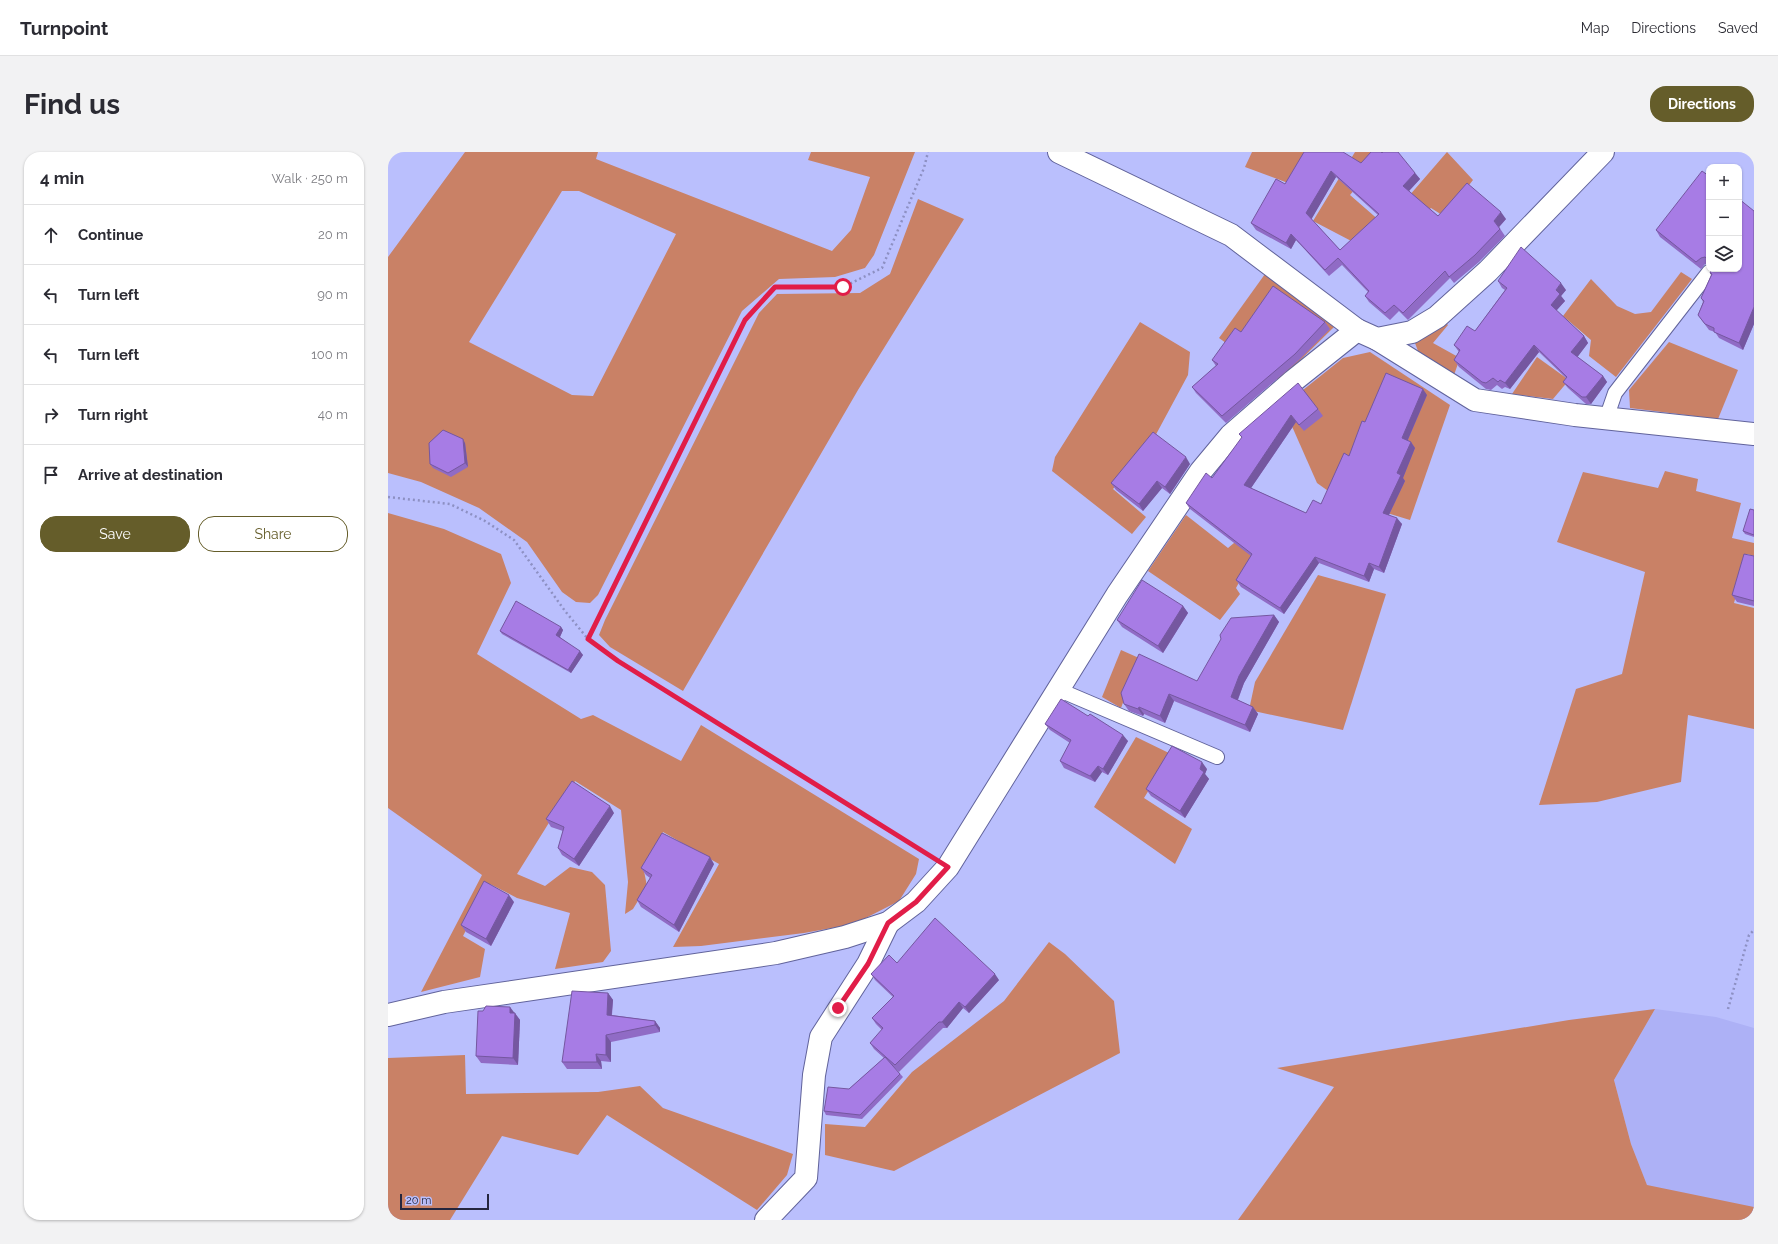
<!DOCTYPE html>
<meta charset="utf-8">
<style>
body{margin:0;font-family:Raleway,sans-serif;background:#f2f2f3;color:#2b2b33}
.controls{position:absolute;right:12px;top:12px;display:grid;overflow:hidden;border-radius:8px;box-shadow:0 1px 3px #0004}
.controls button{width:36px;height:36px;display:grid;place-items:center;padding:0;border:0;border-bottom:1px solid #e1e1e2;background:#fff;color:#2b2b33;font:20px sans-serif}
.scale{position:absolute;left:12px;bottom:10px;width:89px;box-sizing:border-box;padding-left:4px;border:2px solid #25263e;border-top:0;font-size:11px;line-height:14px;white-space:nowrap;color:#25263e;-webkit-text-stroke:3px #babffd;paint-order:stroke}
.stop{position:absolute;width:12px;height:12px;margin:-9px;border:3px solid #e11d48;border-radius:50%;background:#fff}
.stop.end{background:#e11d48;border-color:#fff;box-shadow:0 1px 4px #0008}
.list{margin:0;padding:0;list-style:none}
h2{display:flex;justify-content:space-between;align-items:center;height:52px;margin:0;padding:0 16px;font-size:17px}
h2 small{font-size:13px;font-weight:400;color:#7c7c81}
.list li{display:grid;grid-template-columns:26px 1fr auto;gap:12px;align-items:center;box-sizing:border-box;height:60px;padding:0 16px;border-top:1px solid #e1e1e2}
.list b{display:block;font-size:15px;white-space:nowrap}
.list em{font-size:13px;font-style:normal;color:#7c7c81}
.actions{display:flex;gap:8px;padding:12px 16px}
.actions a{flex:1;padding:9px 0;border:1px solid #655d2a;border-radius:16px;text-align:center;font-size:14px;color:#655d2a}
.actions .main{background:#655d2a;color:#fff}
.icon{flex:none;width:22px;height:22px;fill:none;stroke:currentColor;stroke-width:2;stroke-linecap:round;stroke-linejoin:round}
.map{position:relative;flex:none;width:1366px;height:1068px;overflow:hidden;border-radius:16px}
header{display:flex;align-items:center;gap:24px;box-sizing:border-box;height:56px;padding:0 20px;background:#fff;border-bottom:1px solid #e1e1e2}
header strong{font-size:19px}
nav{display:flex;gap:22px;margin-inline-start:auto;font-size:14px}
.intro{display:flex;align-items:center;justify-content:space-between;box-sizing:border-box;height:96px;padding:0 24px}
h1{margin:0;font-size:28px}
.button{padding:10px 18px;border-radius:16px;background:#655d2a;color:#fff;font-size:14px;font-weight:700}
main{display:flex;gap:24px;padding:0 24px}
aside{flex:1;background:#fff;border-radius:16px;box-shadow:0 1px 3px #0004}
.map>svg:first-child{display:block}
</style>
<header>
<strong>Turnpoint</strong>
<nav><a>Map</a><a>Directions</a><a>Saved</a></nav>
</header>
<div class="intro"><h1>Find us</h1><a class="button">Directions</a></div>
<main>
<aside>
<h2>4 min<small>Walk · 250 m</small></h2>
<ul class="list">
<li><svg class="icon" aria-label="ahead" viewBox="0 0 24 24"><path d="M12 20V5M6 11l6-6 6 6"/></svg><div><b>Continue</b></div><em>20 m</em></li>
<li><svg class="icon" aria-label="left" viewBox="0 0 24 24"><path d="M17 20v-9H6M10 6l-5 5 5 5"/></svg><div><b>Turn left</b></div><em>90 m</em></li>
<li><svg class="icon" aria-label="left" viewBox="0 0 24 24"><path d="M17 20v-9H6M10 6l-5 5 5 5"/></svg><div><b>Turn left</b></div><em>100 m</em></li>
<li><svg class="icon" aria-label="right" viewBox="0 0 24 24"><path d="M7 20v-9h11M14 6l5 5-5 5"/></svg><div><b>Turn right</b></div><em>40 m</em></li>
<li><svg class="icon" aria-label="arrive" viewBox="0 0 24 24"><path d="M6 21V4h12l-3 4 3 4H6"/></svg><div><b>Arrive at destination</b></div></li>
</ul>
<div class="actions"><a class="main">Save</a><a>Share</a></div>
</aside>
<div class="map">
<svg width="1366" height="1068" viewBox="0 0 1366 1068">
<rect width="100%" height="100%" fill="#babffd"/>
<!-- built -->
<polygon fill="#adb1f6" points="1267,857 1328,865 1366,876 1366,1068 1269,1059 1243,992 1226,928"/>
<!-- green -->
<g fill="#c98166" fill-rule="evenodd">
<path d="M 77,0 L 210,0 L 208,7 L 444,99 L 463,78 L 482,25 L 420,8 L 423,0 L 527,0 L 486,103 L 477,116 L 447,125 L 391,127 L 354,159 L 210,443 L 202,451 L 188,450 L 174,440 L 139,390 L 91,356 L 33,330 L 0,321 L 0,105 ZM 174,39 L 191,39 L 288,82 L 205,244 L 184,243 L 81,190 Z"/>
<polygon points="864,0 923,0 908,34 857,15"/>
<polygon points="967,0 991,0 972,31 962,43 993,70 969,92 925,69"/>
<polygon points="1059,0 1085,28 1068,50 1062,68 1043,56 1024,73 1008,59"/>
<polygon points="530,47 576,67 470,238 295,539 222,495 211,483 217,468 371,161 389,142 472,141 502,122"/>
<polygon points="1293,120 1304,127 1228,225 1201,204 1203,188 1175,164 1203,127 1229,154 1247,162 1263,160"/>
<polygon points="877,122 946,175 891,229 831,186"/>
<polygon points="1056,169 1060,173 1045,191 1072,206 1066,223 1030,199 1027,191"/>
<polygon points="752,170 802,200 800,223 765,288 725,337 758,365 744,382 664,319 667,305"/>
<polygon points="1281,190 1350,218 1330,267 1242,256 1241,238"/>
<polygon points="982,200 1062,253 1022,368 950,346 929,331 895,254 955,206"/>
<polygon points="1149,205 1181,228 1165,247 1124,242"/>
<polygon points="1277,319 1310,327 1308,339 1353,351 1344,386 1366,391 1366,404 1359,402 1346,451 1366,456 1366,577 1300,563 1293,630 1209,650 1151,653 1188,537 1234,522 1257,420 1169,390 1195,320 1270,336"/>
<polygon points="0,361 56,377 113,402 123,431 89,502 193,567 205,563 293,609 313,573 531,707 528,722 511,749 466,772 416,781 313,794 285,795 331,712 275,680 255,714 259,734 245,757 237,762 240,730 233,658 187,629 129,722 157,734 182,715 204,720 217,733 223,799 215,810 167,817 182,761 129,746 102,732 75,784 97,797 92,825 33,840 94,723 0,656"/>
<polygon points="798,363 840,396 852,386 868,399 848,436 852,442 832,468 760,419"/>
<polygon points="930,423 998,442 955,578 861,558 867,530"/>
<polygon points="733,498 751,506 733,556 714,545"/>
<polygon points="748,585 783,602 756,646 804,677 787,712 706,655"/>
<polygon points="661,790 677,802 726,849 732,901 506,1019 437,1003 437,972 477,975 524,920 616,849"/>
<polygon points="1267,857 1226,928 1243,992 1259,1033 1366,1055 1366,1068 850,1068 946,935 889,916 1181,868"/>
<polygon points="77,903 78,942 210,940 252,934 275,956 405,1002 399,1023 369,1058 219,963 190,1003 114,984 62,1068 0,1068 0,906"/>
</g>
<g fill="none" stroke-linecap="round" stroke-linejoin="round">
<defs>
<g id="service">
<polyline points="1218,267 1227,241 1321,120"/>
<polyline points="669,537 829,605"/>
</g>
<g id="minor">
<polyline points="671,0 843,83 969,178 989,187 1024,180 1049,165 1100,119 1215,0"/>
<polyline points="989,187 1087,248 1187,263 1366,282"/>
<polyline points="0,863 56,850 388,801 457,785 500,771 528,750 560,715 729,443 813,319 843,283 905,229 969,178"/>
<polyline points="378,1068 418,1026 426,923 433,885 480,812 500,771"/>
</g>
</defs>
<!-- service casing -->
<use href="#service" stroke="#61639b" stroke-width="16"/>
<!-- minor casing -->
<use href="#minor" stroke="#61639b" stroke-width="24"/>
<!-- path -->
<g stroke="#8d90c3" stroke-width="2.5" stroke-dasharray="2 3" stroke-linecap="butt">
<polyline points="0,345 62,352 97,369 126,388 177,459 200,487"/>
<polyline points="537,700 230,509 200,487 357,168 387,135 455,135 494,116 536,16 540,0"/>
<polyline points="1340,857 1361,783 1366,778"/>
</g>
<!-- service -->
<use href="#service" stroke="#fff" stroke-width="14"/>
<!-- minor -->
<use href="#minor" stroke="#fff" stroke-width="22"/>
</g>
<!-- wall -->
<g fill="#906bc5" fill-rule="evenodd">
<path d="M 973,11 L 1027,21 L 1032,27 L 1021,39 L 1050,64 L 1118,67 L 1111,75 L 1117,84 L 1091,110 L 1066,131 L 1062,126 L 1020,168 L 1011,159 L 1002,168 L 981,150 L 977,144 L 980,140 L 954,113 L 941,124 L 908,88 L 903,97 L 868,78 L 863,71 L 897,32 ZM 948,25 L 990,63 L 952,98 L 923,67 Z"/>
<polygon points="1321,24 1321,112 1317,112 1313,117 1272,85 1268,78"/>
<polygon points="1366,59 1366,172 1355,198 1331,186 1327,180 1321,178 1310,163 1315,150 1313,146 1323,123 1322,121"/>
<polygon points="1110,129 1178,138 1173,144 1177,149 1168,159 1196,184 1200,191 1189,205 1215,224 1219,230 1203,252 1198,252 1180,236 1175,230 1178,226 1151,200 1122,237 1117,235 1114,237 1109,233 1103,238 1098,237 1071,215 1066,208 1071,200 1066,193 1087,179 1117,138 1114,136"/>
<polygon points="937,170 942,177 911,208 838,271 808,241 804,235 828,214 824,208 853,180"/>
<polygon points="1039,243 1020,288 1023,290 1027,296 1015,326 1017,329 1001,363 1014,372 996,421 986,417 981,430 931,411 896,462 853,435 848,428 863,404 802,357 798,351 824,326 854,286 851,282 930,257 935,264 916,279 908,270 863,336 918,361 933,352 961,304 977,270"/>
<polygon points="77,291 80,315 63,325 45,316 42,312"/>
<polygon points="802,312 782,342 774,336 755,359 728,338 723,331"/>
<polygon points="1366,358 1366,385 1357,382 1355,379"/>
<polygon points="1366,404 1366,454 1349,450 1344,443"/>
<polygon points="795,454 800,461 775,501 734,475 729,468"/>
<polygon points="886,463 891,470 856,531 850,548 865,555 870,562 862,580 786,549 777,571 756,562 755,564 741,559 736,552 809,529"/>
<polygon points="173,475 175,478 172,485 195,503 183,521 114,482 112,479"/>
<polygon points="657,572 740,589 720,623 714,620 707,630 676,616 672,609 682,591 662,578"/>
<polygon points="819,617 817,622 821,627 797,666 763,644 758,637"/>
<polygon points="226,661 191,714 174,703 170,696 175,679 163,675 158,667"/>
<polygon points="326,712 291,780 253,755 249,748 262,726 258,723 253,716"/>
<polygon points="126,750 103,794 78,780 73,773"/>
<polygon points="509,811 611,828 581,861 575,856 559,876 555,876 511,920 504,913 515,925 474,967 438,963 436,959 496,906 486,897 482,891 494,878 488,872 484,866 505,845 487,828 483,822"/>
<polygon points="220,841 225,848 224,863 267,869 272,876 272,880 223,890 223,910 213,909 214,917 179,917 174,910"/>
<polygon points="126,861 127,861 132,868 130,913 93,911 88,904"/>
</g>
<!-- shaded-wall -->
<g fill="#7557a0">
<polygon points="943,19 948,25 923,68 918,61"/>
<polygon points="1027,21 1032,27 1020,40 1015,34"/>
<polygon points="1113,60 1118,67 1111,75 1106,69"/>
<polygon points="903,82 908,88 903,97 898,91"/>
<polygon points="1173,131 1178,138 1173,144 1177,149 1167,160 1163,153 1168,138"/>
<polygon points="1366,155 1366,172 1355,198 1351,191"/>
<polygon points="1196,184 1200,191 1188,207 1183,200"/>
<polygon points="1146,193 1151,200 1122,237 1117,231"/>
<polygon points="1215,224 1219,230 1203,252 1198,245"/>
<polygon points="1035,237 1039,243 1018,292 1014,286"/>
<polygon points="903,263 908,270 861,339 856,333"/>
<polygon points="75,287 77,291 80,315 77,311"/>
<polygon points="1023,290 1027,296 1015,326 1017,329 999,367 995,361 1009,321"/>
<polygon points="798,305 802,312 782,342 777,335"/>
<polygon points="769,329 774,336 755,359 751,352"/>
<polygon points="1009,366 1014,372 996,421 991,415"/>
<polygon points="927,405 931,411 896,462 892,456"/>
<polygon points="981,411 986,417 981,430 976,424"/>
<polygon points="795,454 800,461 775,501 770,494"/>
<polygon points="886,463 891,470 856,531 848,552 843,545 851,524"/>
<polygon points="173,475 175,478 171,487 168,483"/>
<polygon points="192,499 195,503 183,521 180,518"/>
<polygon points="781,542 786,549 777,571 772,564"/>
<polygon points="751,555 756,562 755,564 750,557"/>
<polygon points="865,555 870,562 862,580 857,573"/>
<polygon points="735,583 740,589 720,623 715,617"/>
<polygon points="814,610 819,617 817,622 821,627 797,666 792,659 812,617"/>
<polygon points="710,614 714,620 707,630 702,624"/>
<polygon points="222,654 226,661 191,714 186,707"/>
<polygon points="322,705 326,712 291,780 286,773"/>
<polygon points="121,743 126,750 103,794 98,787"/>
<polygon points="607,822 611,828 581,861 577,855"/>
<polygon points="220,841 225,848 223,870 219,863"/>
<polygon points="571,850 575,856 559,876 554,870"/>
<polygon points="122,855 132,868 130,913 125,906 122,861"/>
<polygon points="267,869 272,876 272,880 267,873"/>
<polygon points="218,883 223,890 223,910 218,903"/>
<polygon points="208,902 213,909 214,917 209,910"/>
</g>
<!-- building -->
<g fill="#a77ce5" stroke="#7557a0" fill-rule="evenodd">
<path d="M 916,0 L 955,0 L 973,11 L 983,0 L 993,0 L 994,1 L 995,0 L 1010,0 L 1027,21 L 1015,34 L 1050,64 L 1079,31 L 1113,60 L 1106,69 L 1112,77 L 1087,103 L 1061,125 L 1057,119 L 1015,161 L 1006,153 L 997,161 L 977,144 L 981,139 L 950,106 L 937,118 L 903,82 L 898,91 L 863,71 L 888,27 L 897,32 ZM 943,19 L 991,62 L 952,98 L 918,61 Z"/>
<polygon points="1314,19 1321,24 1321,108 1317,105 1313,106 1308,110 1268,78"/>
<polygon points="1351,47 1366,59 1366,155 1351,191 1326,180 1326,176 1317,172 1310,163 1316,149 1313,146 1324,122 1322,121 1324,117 1351,117"/>
<polygon points="1133,95 1173,131 1168,138 1172,142 1163,153 1196,184 1183,200 1215,224 1198,245 1194,245 1175,230 1179,225 1146,193 1117,231 1112,228 1110,230 1105,226 1098,231 1094,230 1066,208 1072,198 1066,193 1079,174 1087,179 1119,136 1110,129"/>
<polygon points="885,134 937,170 907,202 834,264 804,235 830,212 824,208 847,176 853,180"/>
<polygon points="998,221 1035,237 1014,286 1023,290 1009,321 1013,323 995,361 1009,366 991,415 981,411 976,424 927,405 892,456 848,428 864,402 798,351 818,321 824,326 854,285 851,282 910,231 930,257 911,273 903,263 856,333 918,361 925,348 933,352 956,301 961,304 974,269 977,270"/>
<polygon points="55,278 75,287 77,311 60,321 42,312 41,291"/>
<polygon points="765,280 798,305 777,335 769,329 751,352 723,331"/>
<polygon points="1362,357 1366,358 1366,383 1355,379"/>
<polygon points="1356,402 1366,404 1366,449 1344,443"/>
<polygon points="754,428 795,454 770,494 729,468"/>
<polygon points="128,449 173,475 168,483 192,499 180,518 112,479"/>
<polygon points="886,463 851,524 843,545 865,555 857,573 781,542 772,564 751,555 750,557 736,552 733,541 751,502 809,529 833,487 832,483 843,466"/>
<polygon points="673,547 700,564 702,562 735,583 715,617 710,614 702,624 672,609 683,588 657,572"/>
<polygon points="784,594 814,610 812,617 816,620 792,659 758,637"/>
<polygon points="184,629 222,654 186,707 170,696 176,675 158,667"/>
<polygon points="274,681 322,705 286,773 249,748 264,723 253,716"/>
<polygon points="96,729 121,743 98,787 73,773"/>
<polygon points="547,766 607,822 577,855 571,850 554,870 551,870 507,913 482,891 495,876 484,866 506,844 483,822 501,803 509,811"/>
<polygon points="184,839 220,841 219,863 267,869 267,873 218,883 218,903 208,902 209,910 174,910"/>
<polygon points="98,854 122,855 122,861 127,861 125,906 88,904 90,859 95,859"/>
<polygon points="497,905 512,922 472,963 436,959 440,935 461,937"/>
</g>
<g fill="none" stroke-linecap="round" stroke-linejoin="round">
<!-- route -->
<polyline stroke="#e11d48" stroke-width="5" points="450,856 480,812 500,771 528,750 560,715 230,509 200,487 357,168 387,135 455,135"/>
</g>
</svg>
<div class="controls">
<button>+</button>
<button>−</button>
<button><svg class="icon" aria-label="layers" viewBox="0 0 24 24"><path d="M12 4l9 5-9 5-9-5zM3 14l9 5 9-5"/></svg></button>
</div>
<div class="scale">20 m</div>
<div class="stop" style="left:455px;top:135px"></div>
<div class="stop end" style="left:450px;top:856px"></div>
</div>
</main>
